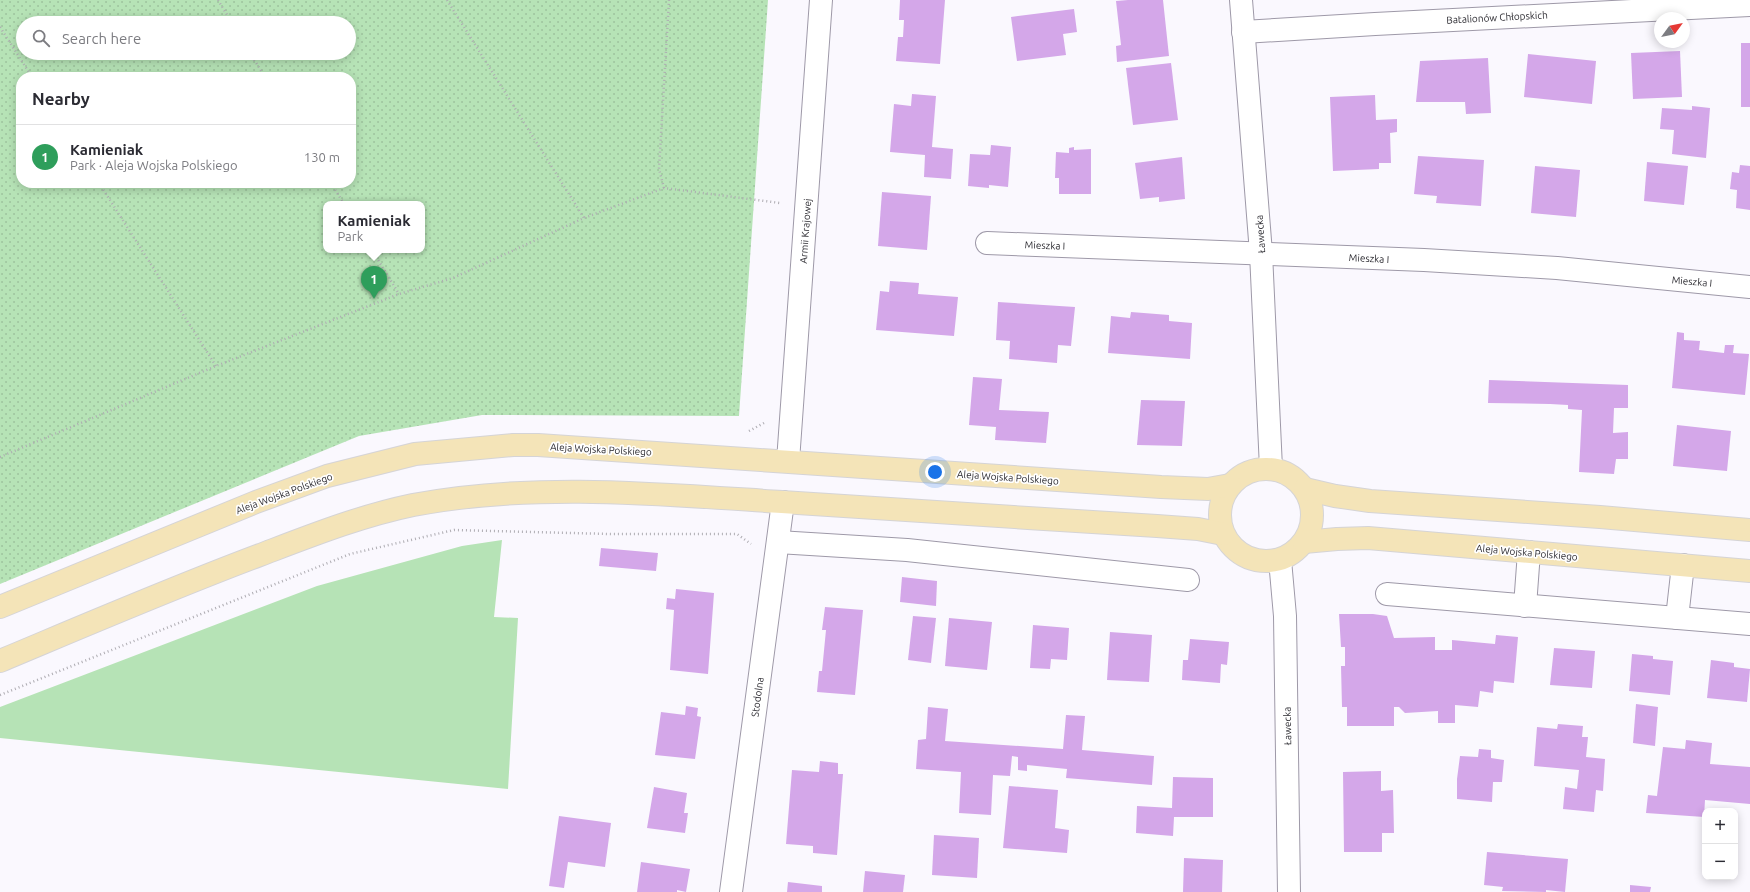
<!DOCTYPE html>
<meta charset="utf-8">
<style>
body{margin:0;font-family:Ubuntu,sans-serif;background:#f2f2f3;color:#2b2b33}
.controls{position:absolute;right:12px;bottom:12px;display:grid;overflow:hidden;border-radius:8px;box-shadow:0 2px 10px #0003}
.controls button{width:36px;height:36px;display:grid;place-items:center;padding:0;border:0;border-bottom:1px solid #e1e1e2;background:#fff;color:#2b2b33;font:20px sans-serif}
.compass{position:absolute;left:1654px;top:12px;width:36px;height:36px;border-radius:50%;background:#fff;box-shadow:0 2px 10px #0003;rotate:57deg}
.you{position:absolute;left:935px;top:472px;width:14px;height:14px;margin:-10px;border:3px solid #fff;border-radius:50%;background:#1a73e8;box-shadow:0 0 0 6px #1a73e833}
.badge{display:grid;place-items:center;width:26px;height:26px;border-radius:50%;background:#111827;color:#fff;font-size:13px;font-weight:700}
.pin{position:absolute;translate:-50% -33px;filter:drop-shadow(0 1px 2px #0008)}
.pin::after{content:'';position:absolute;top:21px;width:14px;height:12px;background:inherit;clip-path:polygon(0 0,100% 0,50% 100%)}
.popup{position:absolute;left:323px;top:201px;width:102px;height:52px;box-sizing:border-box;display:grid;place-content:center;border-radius:8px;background:#fff;filter:drop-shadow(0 1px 3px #0005);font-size:13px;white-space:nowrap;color:#7c7c81}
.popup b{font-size:15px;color:#2b2b33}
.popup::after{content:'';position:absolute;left:50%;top:100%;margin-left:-8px;border:8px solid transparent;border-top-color:#fff}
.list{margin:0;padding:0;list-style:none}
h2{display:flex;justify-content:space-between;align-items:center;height:52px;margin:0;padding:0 16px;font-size:17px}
h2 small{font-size:13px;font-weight:400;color:#7c7c81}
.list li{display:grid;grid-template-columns:26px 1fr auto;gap:12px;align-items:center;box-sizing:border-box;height:64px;padding:0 16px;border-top:1px solid #e1e1e2}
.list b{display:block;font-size:15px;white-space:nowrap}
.list p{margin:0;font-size:13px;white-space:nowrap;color:#7c7c81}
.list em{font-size:13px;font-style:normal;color:#7c7c81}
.icon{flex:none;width:22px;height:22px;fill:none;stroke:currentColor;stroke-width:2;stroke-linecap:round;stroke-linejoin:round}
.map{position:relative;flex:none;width:1750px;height:892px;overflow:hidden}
.search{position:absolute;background:#fff;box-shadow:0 2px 10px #0003;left:16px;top:16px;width:340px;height:44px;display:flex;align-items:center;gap:10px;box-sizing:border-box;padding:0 14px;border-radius:22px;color:#7c7c81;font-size:15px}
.panel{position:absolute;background:#fff;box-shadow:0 2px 10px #0003;left:16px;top:72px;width:340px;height:116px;border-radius:16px}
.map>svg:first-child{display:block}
</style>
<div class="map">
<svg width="1750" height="892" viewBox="0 0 1750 892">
<defs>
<pattern id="garden-dots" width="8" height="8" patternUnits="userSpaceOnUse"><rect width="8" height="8" fill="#b6e3b6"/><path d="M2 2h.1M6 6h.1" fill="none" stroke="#9dc39d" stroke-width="1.8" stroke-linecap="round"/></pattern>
</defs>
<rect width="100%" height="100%" fill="#faf8fe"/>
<!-- grass -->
<polygon fill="#b6e3b6" points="502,540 494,617 518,618 508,789 0,738 0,707 317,586 462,546"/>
<!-- garden -->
<path fill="url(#garden-dots)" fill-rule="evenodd" d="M 0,0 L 768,0 L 739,416 L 482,415 L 359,436 L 0,584 ZM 23,23 L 349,23 L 349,53 L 23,53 ZM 21,77 L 351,77 L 351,183 L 21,183 ZM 326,204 L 422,204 L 422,250 L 326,250 Z"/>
<!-- building -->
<g fill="#d4a7e9">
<polygon points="900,0 945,0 940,64 896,61 898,37 903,37 904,20 899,20"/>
<polygon points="1128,0 1163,0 1169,56 1117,62 1116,46 1121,45 1116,1"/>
<polygon points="1074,9 1077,32 1063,34 1066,55 1017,61 1011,17"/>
<rect x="1741" y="43" width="9" height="64"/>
<polygon points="1680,51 1682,97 1633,99 1631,53"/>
<polygon points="1528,54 1596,61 1592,104 1524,97"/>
<polygon points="1488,58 1491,113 1466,114 1465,102 1416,102 1420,61"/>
<polygon points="1171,63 1178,120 1133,125 1126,68"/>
<polygon points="912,94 936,96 932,147 953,149 951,179 924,177 925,155 890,152 894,104 911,106"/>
<polygon points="1375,95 1376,120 1397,119 1397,132 1390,133 1391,163 1379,163 1379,169 1333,171 1330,97"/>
<polygon points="1692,106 1710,108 1706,158 1672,154 1674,130 1660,129 1662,108 1692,110"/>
<polygon points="991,145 1011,147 1008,187 989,185 989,188 968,186 970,154 990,155"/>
<polygon points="1074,147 1074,150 1091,149 1091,194 1059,194 1059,178 1055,178 1056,152 1069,153 1069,148"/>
<polygon points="1418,156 1484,160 1481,206 1436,203 1437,196 1414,194"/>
<polygon points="1182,157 1185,199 1159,202 1159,197 1140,199 1135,163"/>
<polygon points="1647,162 1688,166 1684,205 1644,201"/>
<polygon points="1740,165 1750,166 1750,210 1736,208 1737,190 1730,189 1732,172 1739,173"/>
<polygon points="1535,166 1580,170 1576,217 1531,213"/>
<polygon points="882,192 931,196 927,250 878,246"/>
<polygon points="890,281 919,283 918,294 958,297 954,336 876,330 880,291 889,292"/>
<polygon points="998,302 1075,307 1071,346 1058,345 1057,363 1009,359 1010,341 996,340"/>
<polygon points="1131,312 1169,315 1169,321 1192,323 1190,359 1108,353 1111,316 1130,318"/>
<polygon points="1677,332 1684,333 1684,340 1700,341 1699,350 1724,353 1725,345 1734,345 1733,353 1749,354 1745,395 1672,388"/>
<polygon points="973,377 1002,379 999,410 1049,412 1046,443 995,440 996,427 969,425"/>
<polygon points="1489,380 1628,385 1628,408 1614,408 1613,433 1628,432 1628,459 1616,459 1614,474 1579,472 1582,410 1568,409 1568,405 1550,404 1488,403"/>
<polygon points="1141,400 1185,401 1182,446 1137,445"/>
<polygon points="1677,425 1731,431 1727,471 1673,466"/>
<polygon points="601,548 658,553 656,571 599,566"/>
<polygon points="902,577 937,581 936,606 900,602"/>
<polygon points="676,589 714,593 708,674 670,670 674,610 666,609 667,598 675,599"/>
<polygon points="825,607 863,610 855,695 817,692 819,671 822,671 826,630 822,630"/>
<polygon points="1339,614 1373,614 1387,616 1394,638 1435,637 1435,650 1452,650 1452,640 1495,644 1496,635 1518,637 1514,683 1494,681 1493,693 1480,691 1478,707 1455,705 1455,723 1438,723 1438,711 1405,713 1399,707 1394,707 1394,726 1347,726 1347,707 1342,707 1341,666 1345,666 1345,647 1341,647"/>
<polygon points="913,616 936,618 931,663 908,660"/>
<polygon points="949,618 992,622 987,670 945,666"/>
<polygon points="1033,625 1069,628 1067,660 1051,659 1050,669 1030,668"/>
<polygon points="1110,632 1152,635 1149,682 1107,680"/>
<polygon points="1190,639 1229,642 1227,665 1221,664 1220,683 1182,680 1183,660 1188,660"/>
<polygon points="1554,648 1595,651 1592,688 1550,685"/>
<polygon points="1632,654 1653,656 1653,659 1673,661 1670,695 1629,691"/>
<polygon points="1711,660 1734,663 1734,667 1750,669 1747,702 1707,698"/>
<polygon points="1636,704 1658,707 1655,746 1633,743"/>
<polygon points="686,706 698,708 697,716 701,717 695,759 655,755 661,712 685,715"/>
<polygon points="928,707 948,709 945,741 1063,749 1066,715 1085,716 1082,750 1154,756 1152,785 1066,778 1067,769 1027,765 1027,771 1018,770 1018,757 1012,756 1010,776 993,775 991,815 959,813 961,772 916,769 918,740 926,739"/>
<polygon points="1558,724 1583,726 1582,737 1588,737 1586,757 1605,759 1603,791 1596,790 1594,812 1563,809 1565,787 1577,789 1579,770 1534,766 1537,727 1557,729"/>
<polygon points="1686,740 1712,743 1710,764 1750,767 1750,804 1705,800 1704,817 1646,813 1648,795 1657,796 1663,747 1685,749"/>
<polygon points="1479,749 1491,750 1491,758 1504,760 1502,782 1493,782 1492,802 1457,799 1457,779 1460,756 1478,757"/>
<polygon points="820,761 838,763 838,774 843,774 837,855 813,853 813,846 786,844 792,770 819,772"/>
<polygon points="1381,771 1381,791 1393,790 1394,833 1382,833 1382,852 1344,852 1343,772"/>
<polygon points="1173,777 1213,778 1213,817 1174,817 1173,836 1136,833 1137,806 1172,808"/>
<polygon points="1009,786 1058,790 1055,828 1069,830 1067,853 1003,848"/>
<polygon points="654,787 687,793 684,813 688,813 685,833 647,828"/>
<polygon points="559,816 611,823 605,867 568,862 564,888 549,886"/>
<polygon points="934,835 979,838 977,878 932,875"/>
<polygon points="1487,852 1568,859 1565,892 1546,890 1546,892 1502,891 1503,887 1484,885"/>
<polygon points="1184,858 1223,860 1222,892 1183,892"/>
<polygon points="641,862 690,869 686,892 677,890 677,892 637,892"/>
<polygon points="865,871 905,875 903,892 863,892"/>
<polygon points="788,882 822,886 822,892 787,892"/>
<polygon points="1630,885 1651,887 1650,892 1630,892"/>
</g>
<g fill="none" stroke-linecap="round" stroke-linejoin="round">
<defs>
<g id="minor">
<polyline points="1241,0 1261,253 1271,468"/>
<polyline points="1243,32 1375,24 1750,5"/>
<polyline points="987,243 1424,260 1557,268 1750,287"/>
<polyline points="788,461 821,0"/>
<polyline points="778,542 907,550 1188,580"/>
<polyline points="1280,560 1285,616 1289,892"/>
<polyline points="1387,594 1750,624"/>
<polyline points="1525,606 1529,552"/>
<polyline points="1677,618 1683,565"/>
<polyline points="731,892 783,502"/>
</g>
<g id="major">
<circle cx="1266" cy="515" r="46"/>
<polyline points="1305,489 1335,496 1370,501 1600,517 1750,530"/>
<polyline points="1304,542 1337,539 1368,538 1750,571"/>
<polyline points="0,607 256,502 327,476 415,454 513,445 538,445 1161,487 1208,489 1230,485"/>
<path d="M 0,661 C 86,625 172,588 260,555 C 310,536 360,516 413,505 C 534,482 660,494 782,502 C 907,511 1032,518 1157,526 L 1198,529 L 1223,534"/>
</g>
</defs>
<!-- minor casing -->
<use href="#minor" stroke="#9e99a8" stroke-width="24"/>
<!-- major casing -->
<use href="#major" stroke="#d5d4d6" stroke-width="24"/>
<!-- path -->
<g stroke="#aeacb2" stroke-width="2.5" stroke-dasharray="1 3" stroke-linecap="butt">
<polyline points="218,0 232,23"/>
<polyline points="447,0 584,218"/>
<polyline points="0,27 32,77"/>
<polyline points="250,53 265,77"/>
<polyline points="99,183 216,366"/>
<polyline points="331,183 344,204"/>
<polyline points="664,188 659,169 669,0"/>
<polyline points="372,250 399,294"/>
<polyline points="749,431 764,423"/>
<polyline points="0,457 216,366 399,294 453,278 584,218 664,188 780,203"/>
<polyline points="0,695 350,554 454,530 610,534 737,534 751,544"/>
</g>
<!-- minor -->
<use href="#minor" stroke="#fff" stroke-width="22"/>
<!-- major -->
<use href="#major" stroke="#f4e4b8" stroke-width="22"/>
</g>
<g text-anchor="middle" stroke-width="3.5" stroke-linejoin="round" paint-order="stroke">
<!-- street labels -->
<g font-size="10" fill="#2b2a30" stroke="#fff">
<text transform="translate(1497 17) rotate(-3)" y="4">Batalionów Chłopskich</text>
<text transform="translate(805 231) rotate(-86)" y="4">Armii Krajowej</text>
<text transform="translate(1260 234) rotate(-94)" y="4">Ławecka</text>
<text transform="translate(1045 245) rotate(2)" y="4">Mieszka I</text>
<text transform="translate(1369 258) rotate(3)" y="4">Mieszka I</text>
<text transform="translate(1692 281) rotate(5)" y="4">Mieszka I</text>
<text transform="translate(601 449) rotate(3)" y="4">Aleja Wojska Polskiego</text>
<text transform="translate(1008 477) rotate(4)" y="4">Aleja Wojska Polskiego</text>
<text transform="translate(284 493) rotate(-20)" y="4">Aleja Wojska Polskiego</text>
<text transform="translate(1527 552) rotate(5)" y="4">Aleja Wojska Polskiego</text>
<text transform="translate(757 697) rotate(-82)" y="4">Stodolna</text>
<text transform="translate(1287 726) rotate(-91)" y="4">Ławecka</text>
</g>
</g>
</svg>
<div class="controls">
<button>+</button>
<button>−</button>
</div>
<svg class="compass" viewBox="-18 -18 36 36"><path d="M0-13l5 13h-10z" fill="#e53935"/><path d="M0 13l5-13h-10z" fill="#7c7c81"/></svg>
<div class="you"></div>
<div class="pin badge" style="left:374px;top:299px;background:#2e9e5b">1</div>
<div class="popup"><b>Kamieniak</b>Park</div>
<div class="search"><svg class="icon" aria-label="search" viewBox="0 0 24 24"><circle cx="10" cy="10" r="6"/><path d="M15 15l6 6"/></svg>Search here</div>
<section class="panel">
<h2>Nearby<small></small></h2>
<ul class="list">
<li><span class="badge" style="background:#2e9e5b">1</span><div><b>Kamieniak</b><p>Park · Aleja Wojska Polskiego</p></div><em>130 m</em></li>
</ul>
</section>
</div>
